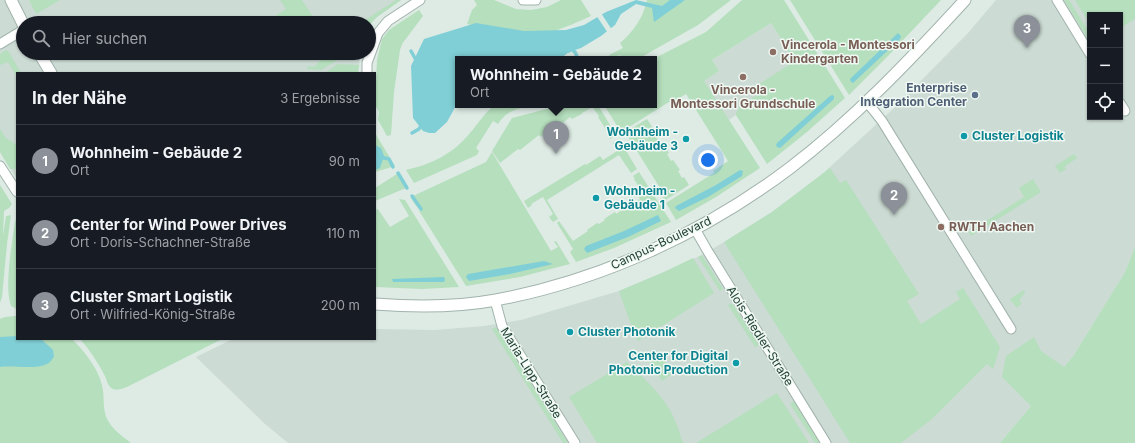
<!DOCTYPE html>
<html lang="de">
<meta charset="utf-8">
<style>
body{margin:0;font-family:Inter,sans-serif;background:#20242c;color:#f1f3f6}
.controls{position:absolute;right:12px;top:12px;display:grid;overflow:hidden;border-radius:0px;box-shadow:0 1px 3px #0004}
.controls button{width:36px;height:36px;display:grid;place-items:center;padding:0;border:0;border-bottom:1px solid #363941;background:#171b24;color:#f1f3f6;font:20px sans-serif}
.you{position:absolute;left:708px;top:160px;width:14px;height:14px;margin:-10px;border:3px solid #fff;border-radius:50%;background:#1a73e8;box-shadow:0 0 0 6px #1a73e833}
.badge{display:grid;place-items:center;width:26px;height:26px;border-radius:50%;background:#8c9099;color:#fff;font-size:13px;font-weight:700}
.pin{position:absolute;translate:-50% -33px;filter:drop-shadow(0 1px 2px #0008)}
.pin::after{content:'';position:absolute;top:21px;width:14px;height:12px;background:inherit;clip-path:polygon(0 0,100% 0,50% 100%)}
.popup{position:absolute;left:455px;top:56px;width:202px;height:52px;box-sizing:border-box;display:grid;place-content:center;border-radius:0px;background:#171b24;filter:drop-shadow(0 1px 3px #0005);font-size:13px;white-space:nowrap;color:#9ea1a6}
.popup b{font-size:15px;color:#f1f3f6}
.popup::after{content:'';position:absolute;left:50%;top:100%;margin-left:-8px;border:8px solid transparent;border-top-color:#171b24}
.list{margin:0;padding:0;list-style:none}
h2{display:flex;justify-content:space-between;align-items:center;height:52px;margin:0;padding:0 16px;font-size:17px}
h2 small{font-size:13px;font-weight:400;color:#9ea1a6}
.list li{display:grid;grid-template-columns:26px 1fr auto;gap:12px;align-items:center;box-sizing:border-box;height:72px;padding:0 16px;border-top:1px solid #363941}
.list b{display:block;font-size:15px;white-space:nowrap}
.list p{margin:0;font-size:13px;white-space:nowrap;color:#9ea1a6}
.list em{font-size:13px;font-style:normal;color:#9ea1a6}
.icon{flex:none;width:22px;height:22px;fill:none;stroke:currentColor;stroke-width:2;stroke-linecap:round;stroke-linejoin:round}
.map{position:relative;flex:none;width:1135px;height:443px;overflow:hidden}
.search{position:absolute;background:#171b24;box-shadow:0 1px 3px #0004;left:16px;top:16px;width:360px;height:44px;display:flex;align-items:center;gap:10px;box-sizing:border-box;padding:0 14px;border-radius:22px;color:#9ea1a6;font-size:15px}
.panel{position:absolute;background:#171b24;box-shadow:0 1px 3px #0004;left:16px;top:72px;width:360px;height:268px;border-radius:0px}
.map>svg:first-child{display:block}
</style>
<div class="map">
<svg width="1135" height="443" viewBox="0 0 1135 443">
<rect width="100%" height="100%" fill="#deebe5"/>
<!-- built -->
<g fill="#ccdbd4" fill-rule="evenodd">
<polygon points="0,0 401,0 377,17 369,25 369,23 23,23 23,53 361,53 358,73 17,73 17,179 0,152"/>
<path d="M 996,0 L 1135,0 L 1135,247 L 1125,272 L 1074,355 L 1000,443 L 288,443 L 265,424 L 196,357 L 233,339 L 375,339 L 375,329 L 435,330 L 484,326 L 521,320 L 619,291 L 664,272 L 702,255 L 724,242 L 772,212 L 818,178 L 893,109 L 968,33 ZM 1090,15 L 1120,15 L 1120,117 L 1090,117 Z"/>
<polygon points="771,23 795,61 738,118 736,115 729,120 703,81 719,71 712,60"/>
</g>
<!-- green -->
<g fill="#b5dfbd">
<polygon points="29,0 60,0 36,14"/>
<polygon points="280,0 302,0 317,23 275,23 272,18 286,9"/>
<polygon points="396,0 401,0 377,17 369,25 369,23 366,23 365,20"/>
<polygon points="474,0 494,0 516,9 531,10 547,7 561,0 581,0 591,16 573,24 555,31 538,36 496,31 467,24 472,10 477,5"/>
<path d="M 647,0 L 731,0 L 698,25 L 638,59 L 624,59 L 620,55 L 611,59 L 609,55 L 623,48 L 620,43 C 634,31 643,18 647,0 Z"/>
<path d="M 742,0 L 784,0 L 845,98 L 807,132 L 767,164 L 736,115 C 737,105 752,99 760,93 L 756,86 L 795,61 L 771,23 L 712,60 L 719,71 L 704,81 L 760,168 L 716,197 L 676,220 L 666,203 L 714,173 L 713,171 L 728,161 L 686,94 L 671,103 L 669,102 L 621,132 L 604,105 L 654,105 L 654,59 L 653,59 L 706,32 Z"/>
<polygon points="790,0 941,0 888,56 849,95"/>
<polygon points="1064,0 1069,0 1090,34 1090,42"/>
<polygon points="1075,0 1135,0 1135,19 1120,28 1120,15 1090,15 1090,24"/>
<polygon points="419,10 423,16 402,44 400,50 394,92 391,135 387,136 378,120 379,112 375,105 377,60 382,39 389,30"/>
<polygon points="6,50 9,52 21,73 17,73 17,77 8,62 0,65 0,54"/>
<path d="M 320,53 L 361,53 L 360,59 L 350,57 L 336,61 L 321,70 L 307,69 L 308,66 L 313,67 C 319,64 322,59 320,53 Z"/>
<polygon points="338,64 359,65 358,73 325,73"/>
<path d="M 495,105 L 535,105 C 519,109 507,109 498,124 L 493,121 L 476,148 L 479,151 L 477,155 L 414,183 L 406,170 C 432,164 453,154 470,133 C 478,124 485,112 495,105 Z"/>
<polygon points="562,105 596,105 582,113 582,114 572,119 570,117 563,123 561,122 543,134 543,135 541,137 539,135 520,150 518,149 500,163 492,151 512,118"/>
<polygon points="598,105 616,135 610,139 607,134 608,133 598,117 599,116 593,108"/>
<polygon points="647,119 658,136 656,137 660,143 662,142 669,153 667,154 671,161 673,160 680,170 678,171 682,178 684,177 689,185 664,201 662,198 665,196 627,135 624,137 622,134"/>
<polygon points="0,129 6,138 17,145 16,169 10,169 0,152"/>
<polygon points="375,133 395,166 394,166 389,158 384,157 384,159 388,160 392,167 375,172"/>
<polygon points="619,139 637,169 631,173 619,155 547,200 558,219 553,222 549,217 553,214 543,197 531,204 532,205 528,208 524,201 585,164 586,165 600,156 603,160 617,151 613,143"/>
<polygon points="492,152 551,251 558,247 554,242 556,241 570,264 520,277 466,286 411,198 412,197 419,211 423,208 421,209 413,196 486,162"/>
<polygon points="1074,154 1077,158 1065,166 1066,169 1060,173 1055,166"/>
<path d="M 830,168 L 840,183 L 846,180 L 919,294 L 907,301 L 921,324 L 960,299 L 956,292 L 963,288 L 1000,347 C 997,355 996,362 993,369 L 987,364 L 932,419 L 901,443 L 850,443 L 724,242 L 772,212 Z"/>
<polygon points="639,172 671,222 614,248 576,262 570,252 573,249 557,223 559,221 573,241 588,231 587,230 597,223 599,224 605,220 604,219 615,212 616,214 622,210 622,208 632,201 634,203 640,199 639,197 643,194 634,179 635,179 633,176"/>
<polygon points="397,174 406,188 375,201 375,188"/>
<polygon points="1033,179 1041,192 971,236 969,232 1024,197 1019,188"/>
<polygon points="0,185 12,204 9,208 4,211 3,236 6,216 11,215 7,244 2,297 0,303"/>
<polygon points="399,199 405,200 459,287 422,289 375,287 375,210 378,209 390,227 409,216"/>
<path d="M 17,217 L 17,309 L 11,306 C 4,287 12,243 15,222 Z"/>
<polygon points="1135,247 1135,443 1000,443 1031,406 1002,377 1006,356 1034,337 1041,351 1064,367 1074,355 1125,272"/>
<polygon points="702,255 723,289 720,291 698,257"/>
<polygon points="693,258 714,293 638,341 630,322 619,291 664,272"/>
<polygon points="1024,290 1025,292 1019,301 1022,303 1017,308 1010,299"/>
<polygon points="732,303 759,345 755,347 728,305"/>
<path d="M 15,316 L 17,316 L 17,339 L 72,339 C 84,351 98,368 102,385 C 105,397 102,408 107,419 C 112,429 122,436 131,443 L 0,443 L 0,319 L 5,317 Z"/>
<polygon points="496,327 568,443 563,443 492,329"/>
<path d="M 80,339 L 222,339 L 129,386 C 124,388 118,391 113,389 C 108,387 107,381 105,376 C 98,363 90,350 80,339 Z"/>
<polygon points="662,356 672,374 662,381 650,363"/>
<path d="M 627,362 C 644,378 668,400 676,423 C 679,429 680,435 682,441 L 685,443 L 597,443 L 569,397 Z"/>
<polygon points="777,393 809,443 696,443"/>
<polygon points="794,401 820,443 815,443 790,404"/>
</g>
<!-- water -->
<g fill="#80cfd6">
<polygon points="636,0 662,6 670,0 685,0 654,22 652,8 636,4 621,14 615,25 601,36 581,48 569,52 560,59 458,59 458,102 447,122 435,133 429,133 423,131 413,118 411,66 424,39 476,23 524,31 566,30 584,25 606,12"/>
<polygon points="898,33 901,36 900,39 853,83 851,82 850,79"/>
<polygon points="832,95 834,96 834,99 780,148 777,147 776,145 777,143 830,96"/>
<polygon points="375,145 381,148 384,156 380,168 375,170"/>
<polygon points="740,170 743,171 742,176 708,197 679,211 675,208 676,206 716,185"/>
<polygon points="658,215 661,221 628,237 587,253 584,249 586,246 624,231"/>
<polygon points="544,261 553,264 510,274 469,281 466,277 468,274"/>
<polygon points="444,277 445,280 444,282 393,282 392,279"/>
<path d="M 17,336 L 17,339 L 41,339 L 53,350 L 54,357 C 52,359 50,363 47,364 C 35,370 14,365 0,367 L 0,337 Z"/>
</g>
<!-- pier -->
<polygon fill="#deebe5" points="601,13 612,30 608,33 596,15"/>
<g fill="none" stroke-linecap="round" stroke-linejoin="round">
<!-- stream -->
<g stroke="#80cfd6" stroke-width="3.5">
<polyline points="411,51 416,60"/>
<polyline points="569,51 571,49 575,52 578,59"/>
<polyline points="412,133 419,129 422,124"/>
<polyline points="375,156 389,159 393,167"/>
<polyline points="398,173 407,188"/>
<polyline points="412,196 421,209"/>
</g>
<defs>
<g id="minor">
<polyline points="523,0 536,0"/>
<polyline points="1057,0 1090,54"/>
<polyline points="0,44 23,30"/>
<polyline points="367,73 367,63 378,33 388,21 420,0"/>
<polyline points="867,102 882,121 1011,329"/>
<polyline points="1120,103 1125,111"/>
<polyline points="0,166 17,192"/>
<polyline points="695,229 707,250 826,443"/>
<polyline points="495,300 502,326 575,443"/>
</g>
<g id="tertiary">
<polyline points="11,0 23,24"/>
<polyline points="39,53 51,73"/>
<path d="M 375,304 C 414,307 458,307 496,300 C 602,280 704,233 790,168 C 854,119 910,60 965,0"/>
</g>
</defs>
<!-- minor casing -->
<use href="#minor" stroke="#a1b3ac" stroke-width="11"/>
<!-- tertiary casing -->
<use href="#tertiary" stroke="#a1b3ac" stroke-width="13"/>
<!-- minor -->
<use href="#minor" stroke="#fff" stroke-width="9"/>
<!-- tertiary -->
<use href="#tertiary" stroke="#fff" stroke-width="11"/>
</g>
<!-- markers -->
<g fill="#8d6e63" stroke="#eff8f3" stroke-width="1.5">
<circle cx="773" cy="52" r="4"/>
<circle cx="743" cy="77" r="4"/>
<circle cx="941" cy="227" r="4"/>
</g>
<circle fill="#5c6f8a" stroke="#eff8f3" stroke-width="1.5" cx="975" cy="95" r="4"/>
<g fill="#0f9aa8" stroke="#eff8f3" stroke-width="1.5">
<circle cx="964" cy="136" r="4"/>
<circle cx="686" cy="139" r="4"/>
<circle cx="596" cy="198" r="4"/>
<circle cx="570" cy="332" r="4"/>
<circle cx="736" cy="363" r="4"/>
</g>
<g text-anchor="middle" stroke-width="3" stroke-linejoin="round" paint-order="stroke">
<!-- education labels -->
<g font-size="12" font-weight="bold" fill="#785e54" stroke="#eff8f3" text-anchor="start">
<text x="781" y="49">Vincerola - Montessori<tspan x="781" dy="14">Kindergarten</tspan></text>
<text x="743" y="94" text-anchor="middle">Vincerola -<tspan x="743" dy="14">Montessori Grundschule</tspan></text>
<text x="949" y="231">RWTH Aachen</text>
</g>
<!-- service labels -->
<g font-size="12" font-weight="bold" fill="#4e5e75" stroke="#eff8f3" text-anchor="end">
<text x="967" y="92">Enterprise<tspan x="967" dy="14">Integration Center</tspan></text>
</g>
<!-- culture labels -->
<g font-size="12" font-weight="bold" fill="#0d838f" stroke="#eff8f3" text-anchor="start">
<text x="678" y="136" text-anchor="end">Wohnheim -<tspan x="678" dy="14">Gebäude 3</tspan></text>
<text x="972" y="140">Cluster Logistik</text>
<text x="604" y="195">Wohnheim -<tspan x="604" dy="14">Gebäude 1</tspan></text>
<text x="578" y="336">Cluster Photonik</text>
<text x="728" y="360" text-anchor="end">Center for Digital<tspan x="728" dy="14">Photonic Production</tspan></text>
</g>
<!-- street labels -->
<g font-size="12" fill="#1e3d32" stroke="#eff8f3">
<text transform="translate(661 243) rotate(-25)" y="4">Campus-Boulevard</text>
<text transform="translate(760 336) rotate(58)" y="4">Alois-Riedler-Straße</text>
<text transform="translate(531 373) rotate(58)" y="4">Maria-Lipp-Straße</text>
</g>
</g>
</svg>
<div class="controls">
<button>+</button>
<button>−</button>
<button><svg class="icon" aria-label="locate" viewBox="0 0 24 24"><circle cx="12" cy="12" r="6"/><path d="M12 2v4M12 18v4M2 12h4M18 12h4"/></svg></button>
</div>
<div class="you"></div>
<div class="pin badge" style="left:556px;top:154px">1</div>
<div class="popup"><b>Wohnheim - Gebäude 2</b>Ort</div>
<div class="pin badge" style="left:894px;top:215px">2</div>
<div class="pin badge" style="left:1027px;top:48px">3</div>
<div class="search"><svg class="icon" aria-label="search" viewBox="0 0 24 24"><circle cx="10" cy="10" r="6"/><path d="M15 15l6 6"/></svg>Hier suchen</div>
<section class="panel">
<h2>In der Nähe<small>3 Ergebnisse</small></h2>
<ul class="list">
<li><span class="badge">1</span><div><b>Wohnheim - Gebäude 2</b><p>Ort</p></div><em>90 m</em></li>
<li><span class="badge">2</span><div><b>Center for Wind Power Drives</b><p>Ort · Doris-Schachner-Straße</p></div><em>110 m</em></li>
<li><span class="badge">3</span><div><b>Cluster Smart Logistik</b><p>Ort · Wilfried-König-Straße</p></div><em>200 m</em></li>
</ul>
</section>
</div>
